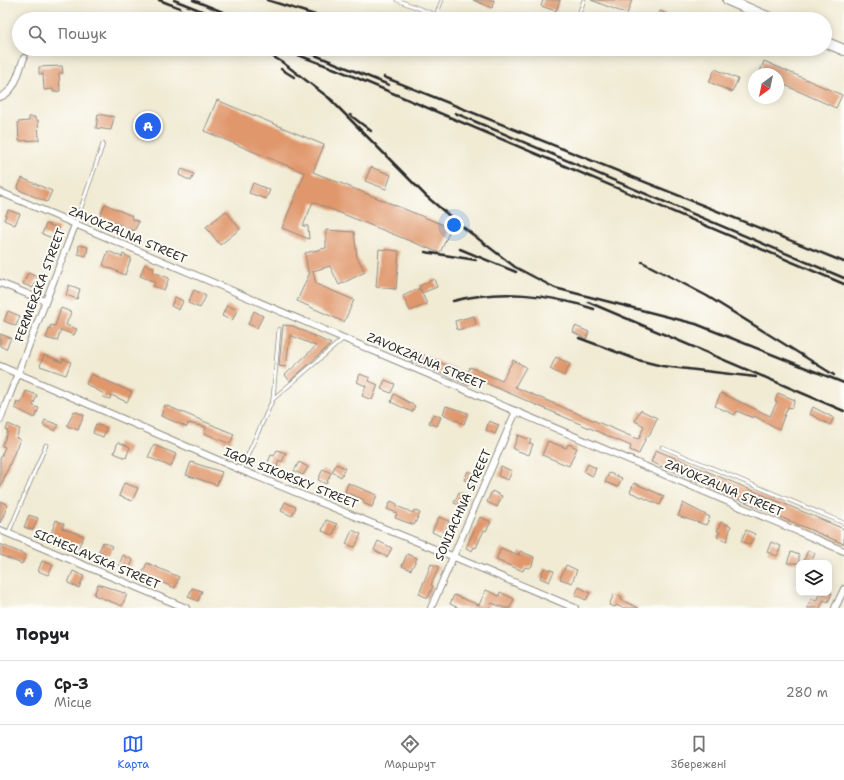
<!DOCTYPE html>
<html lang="uk">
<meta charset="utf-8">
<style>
body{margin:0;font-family:"Shantell Sans",sans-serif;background:#f6f6f6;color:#202124}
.controls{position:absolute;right:12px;bottom:12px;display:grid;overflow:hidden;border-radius:8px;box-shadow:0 2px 10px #0003}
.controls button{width:36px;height:36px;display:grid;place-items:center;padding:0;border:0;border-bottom:1px solid #e0e0e0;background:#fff;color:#202124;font:20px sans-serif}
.compass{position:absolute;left:748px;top:68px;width:36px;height:36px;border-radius:50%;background:#fff;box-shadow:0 2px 10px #0003;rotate:213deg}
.you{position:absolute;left:454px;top:225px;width:14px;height:14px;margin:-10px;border:3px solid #fff;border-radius:50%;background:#1a73e8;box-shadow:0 0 0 6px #1a73e833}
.badge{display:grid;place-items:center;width:26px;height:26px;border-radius:50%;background:#2563eb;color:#fff;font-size:13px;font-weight:700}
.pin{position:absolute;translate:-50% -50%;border:2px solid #fff;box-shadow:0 1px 4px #0006}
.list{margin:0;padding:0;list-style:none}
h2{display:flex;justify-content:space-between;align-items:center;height:52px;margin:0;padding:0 16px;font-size:17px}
h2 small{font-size:13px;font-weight:400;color:#757577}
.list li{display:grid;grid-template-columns:26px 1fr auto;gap:12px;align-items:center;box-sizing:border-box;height:64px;padding:0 16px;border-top:1px solid #e0e0e0}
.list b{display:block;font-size:15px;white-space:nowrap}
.list p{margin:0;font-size:13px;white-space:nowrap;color:#757577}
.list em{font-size:13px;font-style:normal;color:#757577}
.icon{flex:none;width:22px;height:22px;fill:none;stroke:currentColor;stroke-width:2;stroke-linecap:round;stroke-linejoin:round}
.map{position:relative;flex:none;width:844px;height:608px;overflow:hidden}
.search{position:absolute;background:#fff;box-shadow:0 2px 10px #0003;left:12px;right:12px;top:12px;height:44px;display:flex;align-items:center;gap:10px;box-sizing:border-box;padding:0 14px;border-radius:22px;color:#757577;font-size:15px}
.sheet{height:116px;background:#fff}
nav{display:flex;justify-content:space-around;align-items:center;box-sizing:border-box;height:56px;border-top:1px solid #e0e0e0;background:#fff;font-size:11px;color:#757577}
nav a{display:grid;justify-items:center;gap:2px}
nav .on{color:#2563eb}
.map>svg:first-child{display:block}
</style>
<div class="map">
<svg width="844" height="608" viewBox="0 0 844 608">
<rect width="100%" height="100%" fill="#fdfcf7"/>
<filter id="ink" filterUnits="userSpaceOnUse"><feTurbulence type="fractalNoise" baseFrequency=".025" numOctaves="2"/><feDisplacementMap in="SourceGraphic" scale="8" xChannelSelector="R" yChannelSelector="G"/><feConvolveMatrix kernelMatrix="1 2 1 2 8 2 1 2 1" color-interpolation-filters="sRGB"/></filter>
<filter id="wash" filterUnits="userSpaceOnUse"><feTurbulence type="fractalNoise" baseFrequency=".012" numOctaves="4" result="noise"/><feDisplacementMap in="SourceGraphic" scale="16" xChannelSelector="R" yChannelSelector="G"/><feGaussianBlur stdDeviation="0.9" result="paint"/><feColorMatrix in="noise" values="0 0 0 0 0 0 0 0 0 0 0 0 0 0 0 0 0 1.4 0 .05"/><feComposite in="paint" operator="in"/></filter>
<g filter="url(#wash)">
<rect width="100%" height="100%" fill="#f1ebd4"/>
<g id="blocks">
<!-- building -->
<g fill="#e0976c">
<polygon points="473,0 494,0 492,8"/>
<polygon points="543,0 560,0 556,11 541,6"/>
<polygon points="591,0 632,0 627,14"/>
<polygon points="660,11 678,19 657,19"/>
<polygon points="764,61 842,95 836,108 778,82 778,74 759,74"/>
<polygon points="62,66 63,73 59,73 60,91 53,92 53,89 44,90 43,74 39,74 39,67"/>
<polygon points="715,69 738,79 732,92 709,82"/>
<polygon points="217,100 324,145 313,172 451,228 440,253 313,202 303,226 308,226 309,239 282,228 305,173 204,131"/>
<polygon points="98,114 114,117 111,130 96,128"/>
<polygon points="29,117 35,117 35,120 38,120 39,140 19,141 18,122 29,121"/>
<polygon points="371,167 391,175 386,189 365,181"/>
<polygon points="182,169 194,174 191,181 179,175"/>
<polygon points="22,178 52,191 47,202 17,189"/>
<polygon points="253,183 270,190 266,199 249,193"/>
<polygon points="105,204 132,216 131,218 139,222 134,231 100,216"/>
<polygon points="8,210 20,214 15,225 4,220"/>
<polygon points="226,211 240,229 220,245 206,227"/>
<polygon points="46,224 59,228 55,239 42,234"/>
<polygon points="326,230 354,232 357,257 365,272 339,285 330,266 313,271 316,284 354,300 344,322 297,301 310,272 308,272 305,253 326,248"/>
<polygon points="79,245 88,247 86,256 78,254"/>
<polygon points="379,249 399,251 396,289 376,287"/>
<polygon points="108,251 122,257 123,254 131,258 125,275 103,265"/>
<polygon points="145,264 154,268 153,272 169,278 164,290 153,286 155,282 140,276"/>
<polygon points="28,273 38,277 33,288 23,284"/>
<polygon points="434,279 437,287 422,293 420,289 427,304 410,311 403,296 420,288 419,286"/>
<polygon points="69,285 80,289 77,299 66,295"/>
<polygon points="194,290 206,296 200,308 188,303"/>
<polygon points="175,297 183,301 179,310 171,306"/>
<polygon points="227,305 237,310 232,321 222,316"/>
<polygon points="61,308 71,312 66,325 77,329 74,335 61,330 57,341 46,338 51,325 55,326"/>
<polygon points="8,311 20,316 16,326 4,321"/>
<polygon points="254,311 263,316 257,328 248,324"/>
<polygon points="474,316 476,325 457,330 455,321"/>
<polygon points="283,325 293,326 331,344 290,381 285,375 316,346 290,335 286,367 279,366"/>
<polygon points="575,326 589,332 586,339 573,332"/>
<polygon points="0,334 11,338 6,349 0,346"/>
<polygon points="412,350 467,374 470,367 502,381 513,360 526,367 515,387 635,438 639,439 644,426 635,421 640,410 657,418 649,436 647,435 639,454 630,450 631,446 472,377 468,385 408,359"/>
<polygon points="44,355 62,362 63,359 71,362 66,375 40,366"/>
<polygon points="556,357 570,364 564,376 550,369"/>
<polygon points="91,374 132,392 127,402 111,395 110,399 103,397 104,394 86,384"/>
<polygon points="360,374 370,378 369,381 378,385 372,400 362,396 366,386 357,382"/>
<polygon points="385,380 395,384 391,393 381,389"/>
<polygon points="26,391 37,395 33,406 39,408 35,418 15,408 17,402 21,404"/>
<polygon points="721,393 770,416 777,402 775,401 778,393 795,400 792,408 788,407 779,429 754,416 753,418 737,411 735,415 715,406"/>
<polygon points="394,394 415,406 412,412 391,402"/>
<polygon points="165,405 234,434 230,444 204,433 206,427 188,423 187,427 161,416"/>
<polygon points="446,406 468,413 464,424 443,414"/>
<polygon points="813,407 834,418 830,425 810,414"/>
<polygon points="74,411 84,415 78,430 67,426"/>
<polygon points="433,414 441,417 437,426 429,423"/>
<polygon points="45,420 59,425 55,431 43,425"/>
<polygon points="489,421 499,425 495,434 486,430"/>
<polygon points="8,424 20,429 16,438 20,439 0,488 0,459 5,447 2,446 8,431 6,430"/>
<polygon points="96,424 107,428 103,437 93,433"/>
<polygon points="518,435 531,440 529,443 533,444 529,455 513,449"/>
<polygon points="548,441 566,448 568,444 577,448 569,466 542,455"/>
<polygon points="118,442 130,447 126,458 114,453"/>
<polygon points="154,445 176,454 171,467 148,457"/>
<polygon points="277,450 286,453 282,462 279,460 276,469 267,465 271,455 274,456"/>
<polygon points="656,450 844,529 844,544 651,462"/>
<polygon points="191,462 222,472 217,485 186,475"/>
<polygon points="299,462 308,467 303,475 294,471"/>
<polygon points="336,464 345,468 341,477 332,472"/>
<polygon points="588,464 596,468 593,476 584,472"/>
<polygon points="501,466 512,471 508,480 498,476"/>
<polygon points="323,469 331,473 326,484 318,480"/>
<polygon points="468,471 478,475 474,485 464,480"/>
<polygon points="609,473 622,478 618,487 605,482"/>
<polygon points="124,483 138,488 132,501 119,496"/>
<polygon points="348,483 377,495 372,507 363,503 364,500 345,492"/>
<polygon points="634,483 664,496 660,505 630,492"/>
<polygon points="492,491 502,496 497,507 487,502"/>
<polygon points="459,492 469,496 464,507 454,503"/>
<polygon points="0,501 8,505 0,523"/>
<polygon points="391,501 397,504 397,506 413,513 414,510 420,513 414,525 395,518 397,513 387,509"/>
<polygon points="285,502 296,507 292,516 281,511"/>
<polygon points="683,503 710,517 706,525 678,516"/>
<polygon points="29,515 38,518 33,530 24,527"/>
<polygon points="439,517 449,521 442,537 432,532"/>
<polygon points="480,517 491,522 486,531 484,530 476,548 474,547 472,551 466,548"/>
<polygon points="56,520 64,524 62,528 84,536 78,548 50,537"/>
<polygon points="326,520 337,524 333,535 322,531"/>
<polygon points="721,522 731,526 727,541 717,537 720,532 717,531"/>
<polygon points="352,530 361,534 355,547 346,544"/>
<polygon points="746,530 755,534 750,545 741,541"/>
<polygon points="378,541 392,548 387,557 374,550"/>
<polygon points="103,542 112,546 108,555 99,551"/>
<polygon points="771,542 781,546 777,556 767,552"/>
<polygon points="0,544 26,555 22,564 0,555"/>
<polygon points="501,548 519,555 520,551 534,557 532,566 529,568 525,567 523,571 496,560"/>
<polygon points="808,550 815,553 811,563 803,563"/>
<polygon points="791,552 799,555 799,563 787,563"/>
<polygon points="407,554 417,558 411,570 402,566"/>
<polygon points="123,555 133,560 129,570 119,565"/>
<polygon points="42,561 53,565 48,575 38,571"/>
<polygon points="147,563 179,577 175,588 142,574"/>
<polygon points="431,564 439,567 431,585 433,586 428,598 419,594"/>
<polygon points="566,565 577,570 572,583 560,579"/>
<polygon points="544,568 554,571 549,582 540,578"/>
<polygon points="73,571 84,576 79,588 68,583"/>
<polygon points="98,584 127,594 122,606 94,595"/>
<polygon points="579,587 590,593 586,600 575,595"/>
<polygon points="192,588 202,591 198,601 188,597"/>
<polygon points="486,590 499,596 500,592 514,599 510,608 504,608 492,603 489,608 459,608 450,604 454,595 479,605"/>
<polygon points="820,593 832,593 828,602 824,600 820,608 807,608 812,598 816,601"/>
<polygon points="614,594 622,597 621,600 639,608 623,608 616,605 615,607 609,605"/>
</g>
</g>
</g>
<g filter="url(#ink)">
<use href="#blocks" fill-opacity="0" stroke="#8e8b80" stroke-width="1"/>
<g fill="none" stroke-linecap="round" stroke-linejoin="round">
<defs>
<g id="lane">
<polyline points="397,0 436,15 442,0"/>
<polyline points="577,19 584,0"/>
<polyline points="75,225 103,144"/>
<polyline points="273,399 279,329"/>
<polyline points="662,447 844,523"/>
<polyline points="241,470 273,399 344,338"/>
<polyline points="8,534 46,445"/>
</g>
<g id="street">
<path d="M 0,97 C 16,91 18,72 24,58"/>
<polyline points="0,192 844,551"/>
<polyline points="0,283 45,301"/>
<polyline points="0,366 241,470 452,556 575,608"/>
<polyline points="0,420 75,225"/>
<polyline points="0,530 186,608"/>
<polyline points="431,608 516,411"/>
<polyline points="835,608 844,589"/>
</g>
<g id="primary">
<polyline points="728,0 772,19"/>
<polyline points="825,42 844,50"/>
</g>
</defs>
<!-- lane casing -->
<use href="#lane" stroke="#8e8b80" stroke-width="4.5"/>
<!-- street casing -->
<use href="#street" stroke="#8e8b80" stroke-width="8"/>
<!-- primary casing -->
<use href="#primary" stroke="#8e8b80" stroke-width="12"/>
<!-- lane -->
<use href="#lane" stroke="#fff" stroke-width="3"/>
<!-- street -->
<use href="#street" stroke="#fff" stroke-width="6"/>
<!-- primary -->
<use href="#primary" stroke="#fff" stroke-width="10"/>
<!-- rail -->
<g stroke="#2b2b2b" stroke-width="2.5">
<polyline points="159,0 180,8"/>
<polyline points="174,0 222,19"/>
<polyline points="193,0 240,19"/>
<polyline points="267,0 328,19"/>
<polyline points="260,49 282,62 333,101"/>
<polyline points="282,49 338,70 844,284"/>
<polyline points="300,49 389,85"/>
<polyline points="281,69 294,77"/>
<polyline points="384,77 844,262"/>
<polyline points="329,98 426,196 459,224 515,267 555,288 696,324 844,383"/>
<polyline points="455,113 844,278"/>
<polyline points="350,115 371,131"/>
<polyline points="460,249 516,272"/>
<polyline points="425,252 476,260"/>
<polyline points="642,262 707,296 834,375"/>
<path d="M 453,301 C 499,289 549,294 594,309"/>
<polyline points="588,302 844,411"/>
<polyline points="579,338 638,360 662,366 756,377"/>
</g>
</g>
</g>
<g text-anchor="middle" stroke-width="4" stroke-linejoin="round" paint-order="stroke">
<!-- street labels -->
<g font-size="12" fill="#2b2b2b" stroke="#fdfcf7">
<text transform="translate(128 235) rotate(23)" y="4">ZAVOKZALNA STREET</text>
<text transform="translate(40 285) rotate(-69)" y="4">FERMERSKA STREET</text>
<text transform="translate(426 361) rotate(23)" y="4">ZAVOKZALNA STREET</text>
<text transform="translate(291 478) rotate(22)" y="4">IGOR SIKORSKY STREET</text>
<text transform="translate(724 488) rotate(23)" y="4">ZAVOKZALNA STREET</text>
<text transform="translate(463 505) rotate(-66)" y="4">SONIACHNA STREET</text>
<text transform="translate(97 559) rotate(23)" y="4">SICHESLAVSKA STREET</text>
</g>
</g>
</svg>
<div class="controls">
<button><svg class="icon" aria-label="layers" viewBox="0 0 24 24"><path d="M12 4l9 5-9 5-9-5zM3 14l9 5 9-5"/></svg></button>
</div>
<svg class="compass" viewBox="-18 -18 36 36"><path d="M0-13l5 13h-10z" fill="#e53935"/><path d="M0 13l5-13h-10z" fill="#757577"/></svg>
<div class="you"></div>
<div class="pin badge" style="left:148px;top:126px">A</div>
<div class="search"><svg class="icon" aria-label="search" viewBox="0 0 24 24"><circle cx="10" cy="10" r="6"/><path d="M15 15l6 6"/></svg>Пошук</div>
</div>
<section class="sheet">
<h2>Поруч<small></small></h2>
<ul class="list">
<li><span class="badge">A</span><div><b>Ср-3</b><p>Місце</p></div><em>280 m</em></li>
</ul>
</section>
<nav>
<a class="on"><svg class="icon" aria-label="map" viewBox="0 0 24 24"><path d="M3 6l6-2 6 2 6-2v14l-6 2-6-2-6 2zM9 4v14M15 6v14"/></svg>Карта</a>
<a><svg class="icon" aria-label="directions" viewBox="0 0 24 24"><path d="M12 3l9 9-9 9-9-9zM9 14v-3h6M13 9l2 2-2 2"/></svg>Маршрут</a>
<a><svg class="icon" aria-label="saved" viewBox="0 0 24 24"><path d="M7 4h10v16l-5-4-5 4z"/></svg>Збережені</a>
</nav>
